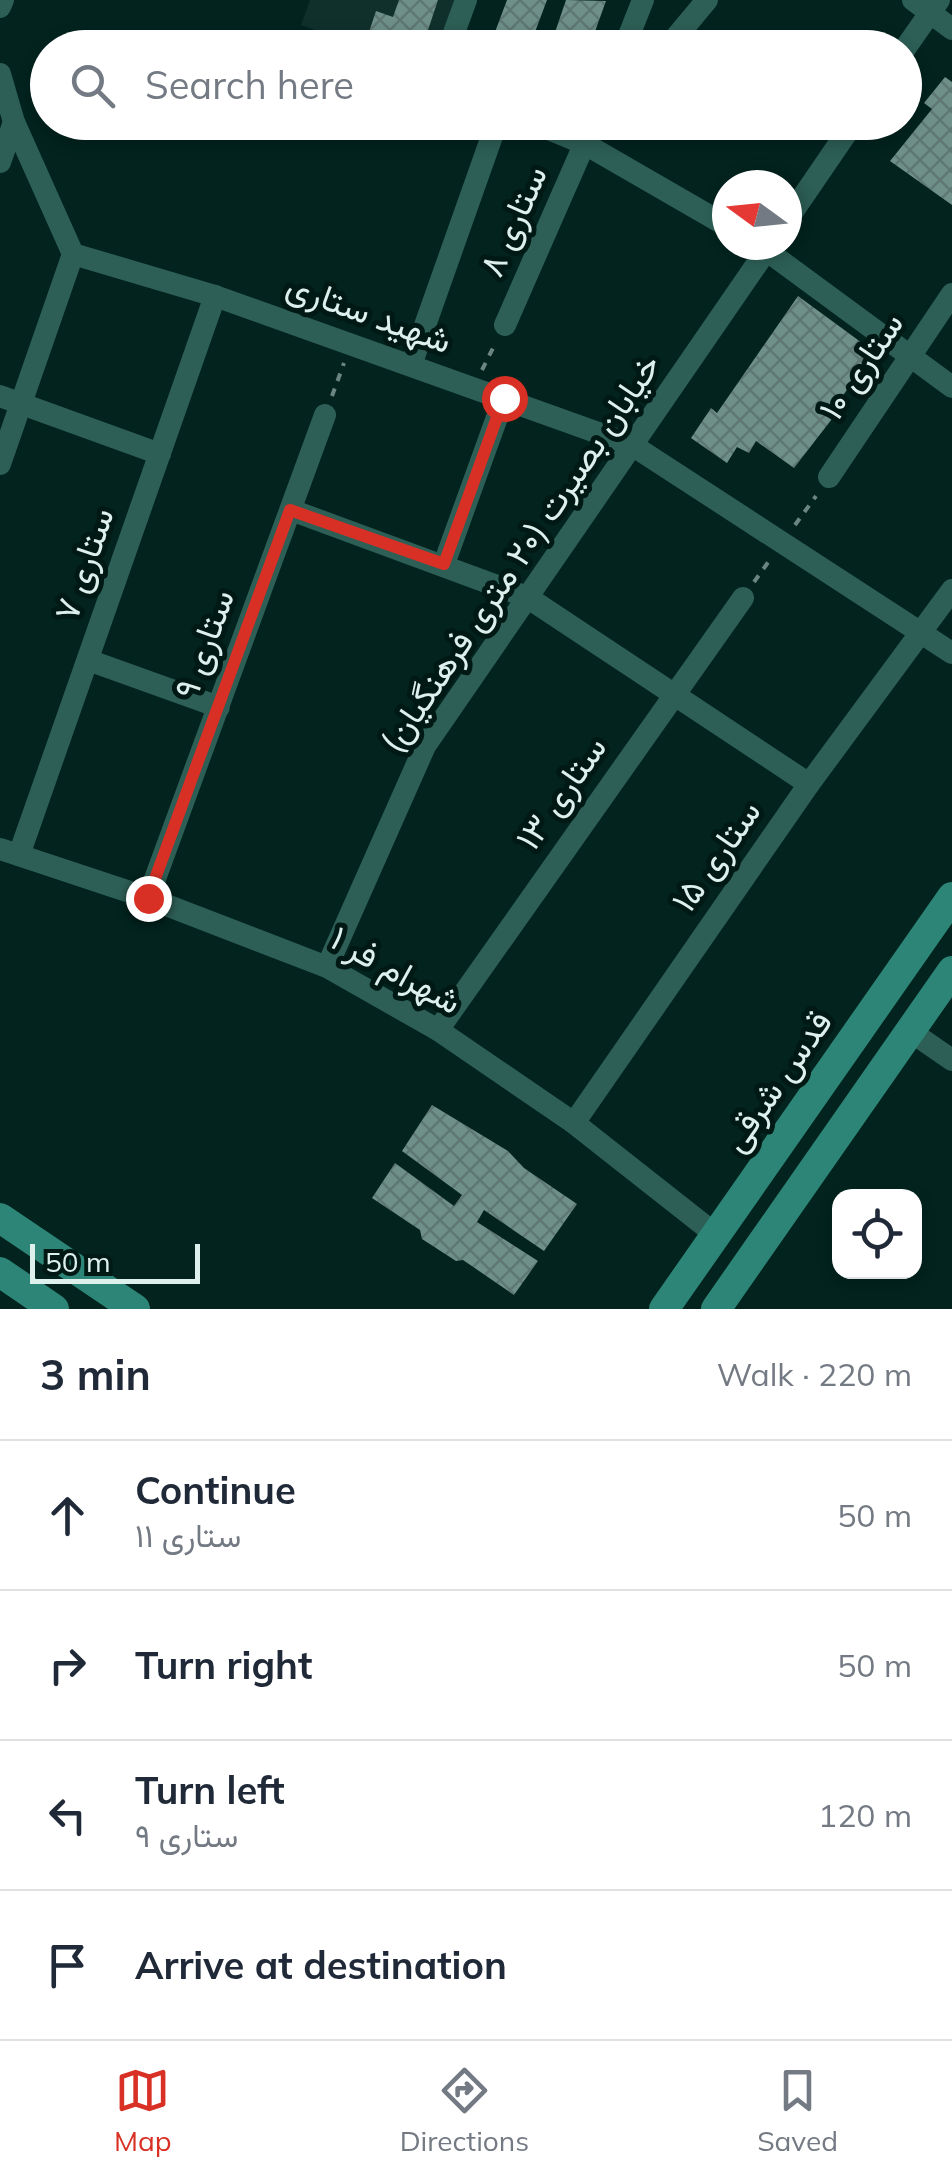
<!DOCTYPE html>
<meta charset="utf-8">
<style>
body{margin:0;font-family:Mulish,Vazirmatn,sans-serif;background:#f6f6f7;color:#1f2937}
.controls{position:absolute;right:30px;bottom:30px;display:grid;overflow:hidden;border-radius:20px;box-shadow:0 5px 15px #0003}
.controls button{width:90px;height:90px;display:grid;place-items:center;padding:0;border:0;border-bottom:2px solid #e0e1e3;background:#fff;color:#1f2937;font:50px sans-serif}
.compass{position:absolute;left:712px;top:170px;width:90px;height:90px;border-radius:50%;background:#fff;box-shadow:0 5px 15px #0003;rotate:285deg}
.scale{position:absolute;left:30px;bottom:25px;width:170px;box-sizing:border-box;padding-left:10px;border:5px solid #def0ec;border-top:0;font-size:28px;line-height:35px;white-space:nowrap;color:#def0ec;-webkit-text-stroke:8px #001915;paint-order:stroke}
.stop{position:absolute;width:30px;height:30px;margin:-22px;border:8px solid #d93025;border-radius:50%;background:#fff}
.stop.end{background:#d93025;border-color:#fff;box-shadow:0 2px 10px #0008}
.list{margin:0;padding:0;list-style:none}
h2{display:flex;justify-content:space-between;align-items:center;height:130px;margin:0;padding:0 40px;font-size:42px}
h2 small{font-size:32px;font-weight:400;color:#747a83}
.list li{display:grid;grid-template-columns:65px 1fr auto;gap:30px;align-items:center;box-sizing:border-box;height:150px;padding:0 40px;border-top:2px solid #e0e1e3}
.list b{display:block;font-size:38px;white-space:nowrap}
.list p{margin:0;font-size:32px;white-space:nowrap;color:#747a83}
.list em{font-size:32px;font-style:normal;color:#747a83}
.icon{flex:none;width:55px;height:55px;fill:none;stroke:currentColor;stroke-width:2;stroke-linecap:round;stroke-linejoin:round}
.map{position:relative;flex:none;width:952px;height:1309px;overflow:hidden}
.search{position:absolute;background:#fff;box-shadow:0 5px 15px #0003;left:30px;right:30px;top:30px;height:110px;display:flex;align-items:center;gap:25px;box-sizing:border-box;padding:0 35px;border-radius:55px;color:#747a83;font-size:38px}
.sheet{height:730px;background:#fff}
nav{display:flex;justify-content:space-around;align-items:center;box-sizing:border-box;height:140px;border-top:2px solid #e0e1e3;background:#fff;font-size:28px;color:#747a83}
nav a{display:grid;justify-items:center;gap:5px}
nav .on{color:#d93025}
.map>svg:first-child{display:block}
</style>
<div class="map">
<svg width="952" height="1309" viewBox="0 0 952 1309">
<defs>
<pattern id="building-cross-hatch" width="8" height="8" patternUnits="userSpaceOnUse" patternTransform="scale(2.5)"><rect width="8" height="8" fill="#6e9089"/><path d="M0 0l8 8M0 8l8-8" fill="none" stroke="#5f7772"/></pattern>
</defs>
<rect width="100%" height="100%" fill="#02231e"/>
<!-- built -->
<polygon fill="#10302b" points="310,0 457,0 441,47 362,47 301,25"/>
<!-- building -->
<g fill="url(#building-cross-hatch)">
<polygon points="399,0 438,0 422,48 394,48 367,38 376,11 393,17"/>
<polygon points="507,0 547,0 529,48 489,48"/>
<polygon points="566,0 606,1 589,48 551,44"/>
<polygon points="945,77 952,82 952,205 890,161 932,109 924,103"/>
<polygon points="798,296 873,351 832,412 835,415 794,468 756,441 749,453 737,447 727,463 691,438 711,408 717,413"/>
<polygon points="432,1105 508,1151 524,1168 577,1204 544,1251 484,1210 477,1222 538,1261 514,1295 463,1260 456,1261 422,1239 420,1230 372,1198 395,1163 454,1206 462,1195 402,1151"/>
</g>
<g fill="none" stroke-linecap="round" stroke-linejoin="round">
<!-- path -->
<g stroke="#6b8581" stroke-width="4" stroke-dasharray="8 8" stroke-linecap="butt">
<polyline points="482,370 496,342"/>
<polyline points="332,396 344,363"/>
<polyline points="795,525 816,496"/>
<polyline points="754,582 769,561"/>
</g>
<!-- street -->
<g stroke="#2d5f56" stroke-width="22">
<polyline points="913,0 952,29"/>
<polyline points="0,7 3,0"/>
<polyline points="451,41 466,0"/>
<polyline points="624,48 643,0"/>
<polyline points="667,48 707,0"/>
<polyline points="904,50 939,0"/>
<polyline points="0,74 14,122 73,254 215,296 632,445 952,653"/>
<polyline points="532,122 585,144 727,226"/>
<polyline points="0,162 14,122"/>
<polyline points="787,220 854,122"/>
<polyline points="759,245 952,387"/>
<polyline points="505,325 594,122"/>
<polyline points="411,365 497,122"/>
<polyline points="0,396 160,454"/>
<polyline points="0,464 73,254"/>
<polyline points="829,477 952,294"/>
<polyline points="291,510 527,597 809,784"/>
<polyline points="444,564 504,398"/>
<polyline points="88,660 219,707"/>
<polyline points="0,849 148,898 327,967 438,1030 574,1123 715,1234"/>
<polyline points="19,855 215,296"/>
<polyline points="148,898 325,415"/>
<polyline points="327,967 425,746 770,245"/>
<polyline points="438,1030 743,598"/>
<polyline points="910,1031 952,1060"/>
<polyline points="574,1123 809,784 952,590"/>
</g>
<!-- secondary -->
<g stroke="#2d8577" stroke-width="30">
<polyline points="0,1218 135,1309"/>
<polyline points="0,1272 54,1309"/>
<polyline points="664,1309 952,897"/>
<polyline points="716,1309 952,971"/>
</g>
</g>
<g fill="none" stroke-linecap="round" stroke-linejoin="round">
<!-- route -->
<polyline stroke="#d93025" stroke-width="12" points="148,898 290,510 444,564 504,398"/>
</g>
<g text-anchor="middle" stroke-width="10" stroke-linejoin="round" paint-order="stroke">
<!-- street labels -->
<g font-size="35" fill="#def0ec" stroke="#001915">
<text transform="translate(513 221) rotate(-66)" y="12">ستاری ۸</text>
<text transform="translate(369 313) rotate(20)" y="12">شهید ستاری</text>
<text transform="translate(861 366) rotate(-56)" y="12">ستاری ۱۰</text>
<text transform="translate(520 553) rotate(-56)" y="12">خیابان بصیرت (۲۰ متری فرهنگیان)</text>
<text transform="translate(84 564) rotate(-71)" y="12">ستاری ۷</text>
<text transform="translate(204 644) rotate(-70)" y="12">ستاری ۹</text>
<text transform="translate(561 793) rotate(-55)" y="12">ستاری ۱۳</text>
<text transform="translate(716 856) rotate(-55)" y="12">ستاری ۱۵</text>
<text transform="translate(396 970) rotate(29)" y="12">شهرام فر ۱</text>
<text transform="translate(777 1081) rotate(-55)" y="12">قدس شرقی</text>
</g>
</g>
</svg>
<div class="controls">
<button><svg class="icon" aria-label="locate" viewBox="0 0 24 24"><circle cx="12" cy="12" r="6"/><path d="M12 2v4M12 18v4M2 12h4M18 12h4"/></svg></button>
</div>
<svg class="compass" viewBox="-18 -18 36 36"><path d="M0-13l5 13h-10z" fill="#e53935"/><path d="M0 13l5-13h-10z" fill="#747a83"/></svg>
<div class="scale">50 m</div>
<div class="stop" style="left:504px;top:398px"></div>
<div class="stop end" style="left:148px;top:898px"></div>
<div class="search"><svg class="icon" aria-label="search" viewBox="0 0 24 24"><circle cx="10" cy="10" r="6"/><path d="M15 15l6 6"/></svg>Search here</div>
</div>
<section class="sheet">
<h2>3 min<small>Walk · 220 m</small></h2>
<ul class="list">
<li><svg class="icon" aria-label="ahead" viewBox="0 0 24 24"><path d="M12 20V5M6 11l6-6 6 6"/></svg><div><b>Continue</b><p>ستاری ۱۱</p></div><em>50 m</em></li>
<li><svg class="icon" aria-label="right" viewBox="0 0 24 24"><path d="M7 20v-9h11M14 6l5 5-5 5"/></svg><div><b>Turn right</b></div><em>50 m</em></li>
<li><svg class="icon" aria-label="left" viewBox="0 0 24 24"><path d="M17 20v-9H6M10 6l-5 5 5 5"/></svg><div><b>Turn left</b><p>ستاری ۹</p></div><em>120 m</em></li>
<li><svg class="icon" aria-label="arrive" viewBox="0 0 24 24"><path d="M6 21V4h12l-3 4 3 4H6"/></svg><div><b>Arrive at destination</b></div></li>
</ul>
</section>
<nav>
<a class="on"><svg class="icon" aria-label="map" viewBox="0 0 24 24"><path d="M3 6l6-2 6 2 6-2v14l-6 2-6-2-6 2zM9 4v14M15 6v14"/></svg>Map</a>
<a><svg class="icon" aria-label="directions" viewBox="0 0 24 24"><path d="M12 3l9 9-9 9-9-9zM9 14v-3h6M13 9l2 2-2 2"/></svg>Directions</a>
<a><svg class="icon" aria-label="saved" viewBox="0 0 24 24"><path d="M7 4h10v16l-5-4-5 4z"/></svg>Saved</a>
</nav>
